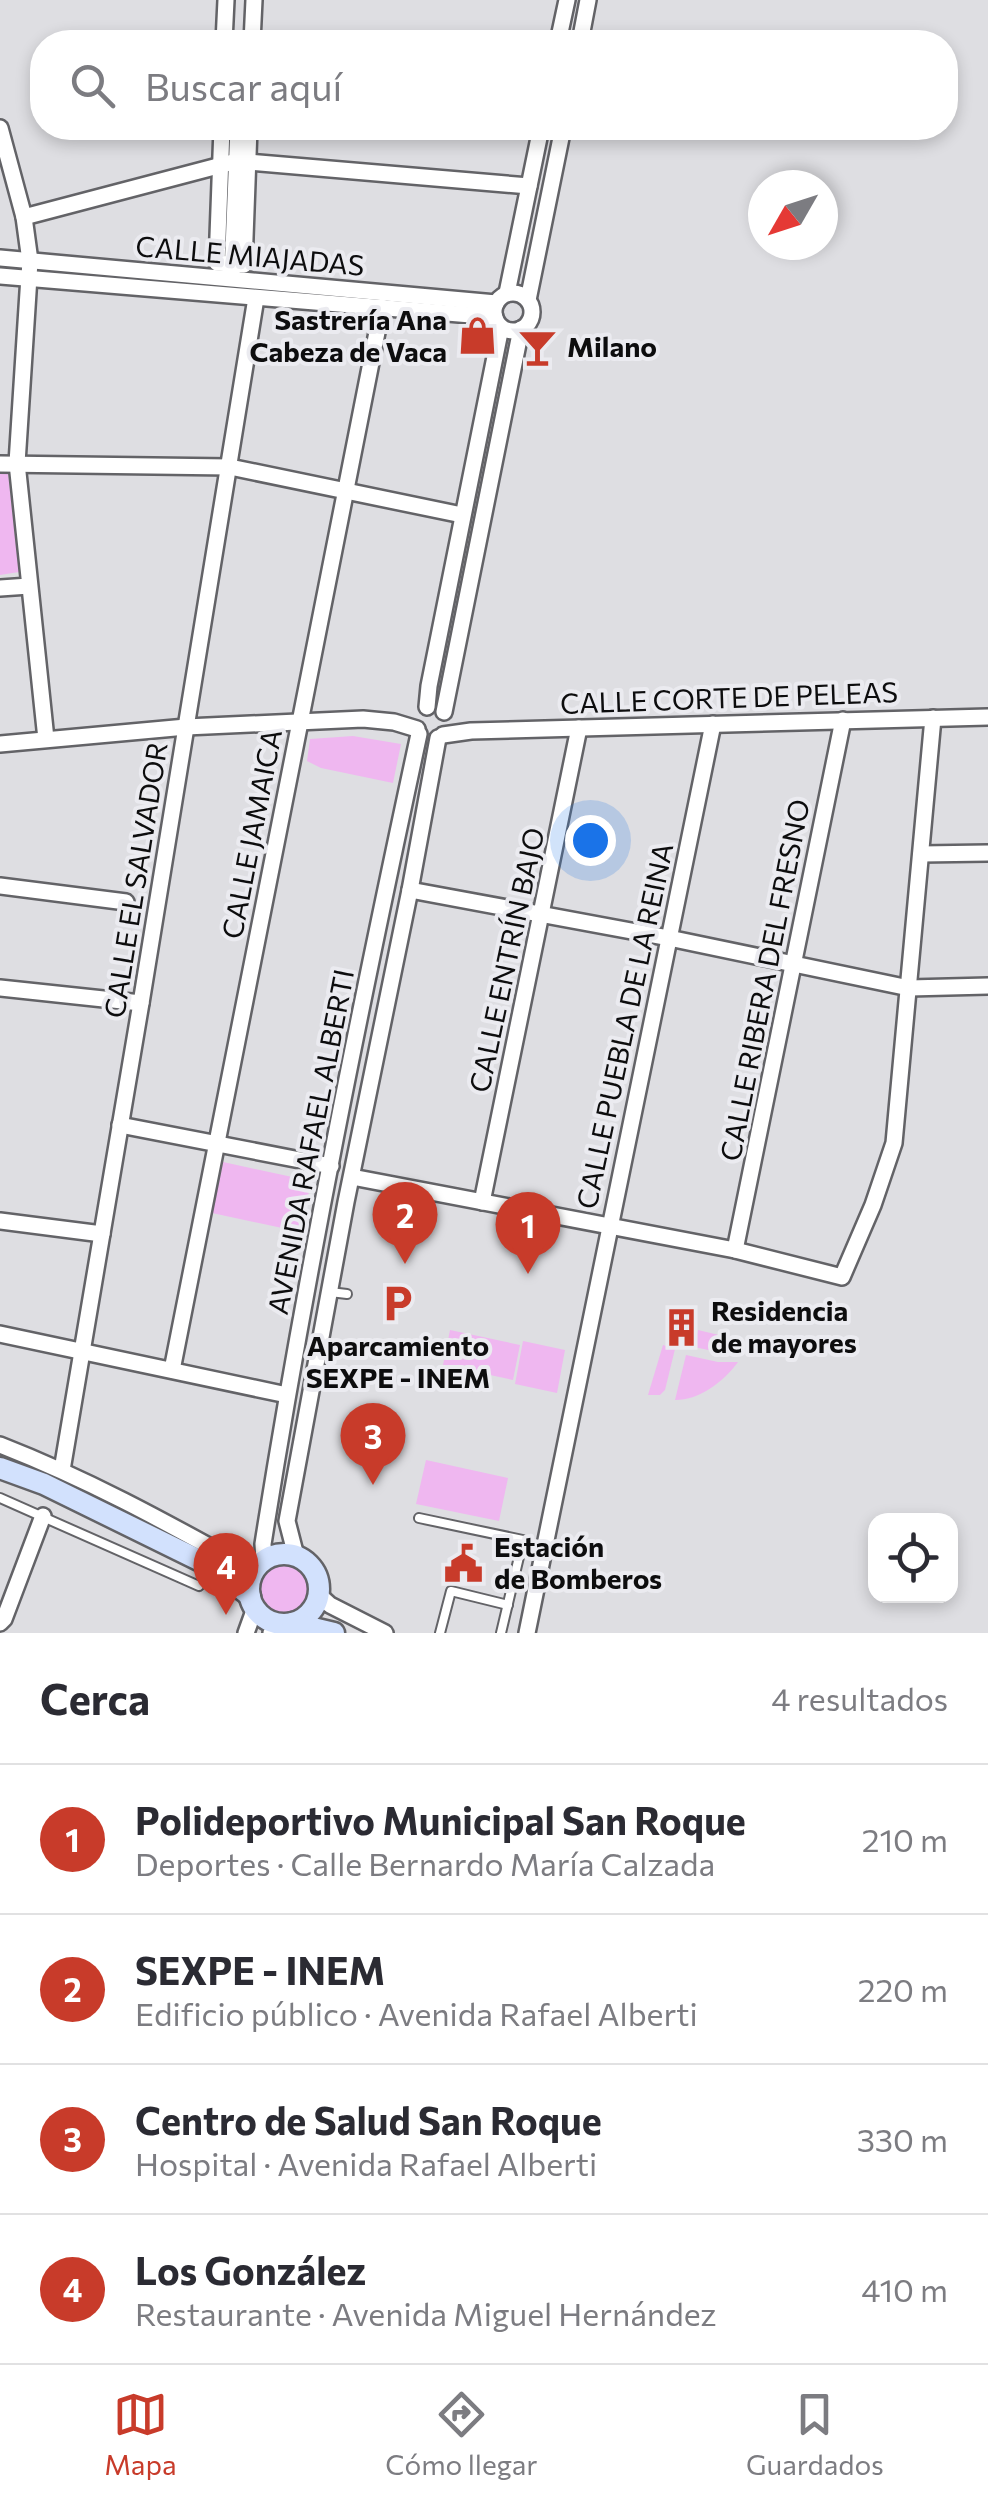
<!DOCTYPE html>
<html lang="es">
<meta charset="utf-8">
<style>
body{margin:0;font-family:Commissioner,sans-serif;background:#f2f2f3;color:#2b2b33}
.controls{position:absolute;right:30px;bottom:30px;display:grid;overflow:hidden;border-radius:20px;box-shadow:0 5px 15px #0003}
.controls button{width:90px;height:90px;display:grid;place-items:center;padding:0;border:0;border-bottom:2px solid #e1e1e2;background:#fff;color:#2b2b33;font:50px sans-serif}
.compass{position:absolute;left:748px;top:170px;width:90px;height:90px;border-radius:50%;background:#fff;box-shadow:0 5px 15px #0003;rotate:231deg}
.you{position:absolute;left:590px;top:840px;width:35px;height:35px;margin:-25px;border:8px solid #fff;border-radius:50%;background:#1a73e8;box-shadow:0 0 0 15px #1a73e833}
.badge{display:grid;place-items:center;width:65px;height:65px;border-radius:50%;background:#c83b2a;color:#fff;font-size:32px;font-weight:700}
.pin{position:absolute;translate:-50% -82px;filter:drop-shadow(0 2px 5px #0008)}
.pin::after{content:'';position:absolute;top:52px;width:35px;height:30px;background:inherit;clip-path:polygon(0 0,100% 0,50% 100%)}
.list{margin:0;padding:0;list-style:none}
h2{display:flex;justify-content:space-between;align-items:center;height:130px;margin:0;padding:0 40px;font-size:42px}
h2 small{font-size:32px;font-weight:400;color:#7c7c81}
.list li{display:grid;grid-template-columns:65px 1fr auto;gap:30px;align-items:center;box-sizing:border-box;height:150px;padding:0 40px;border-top:2px solid #e1e1e2}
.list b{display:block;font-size:38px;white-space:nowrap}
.list p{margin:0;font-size:32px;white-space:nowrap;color:#7c7c81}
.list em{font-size:32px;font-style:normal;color:#7c7c81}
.icon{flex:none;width:55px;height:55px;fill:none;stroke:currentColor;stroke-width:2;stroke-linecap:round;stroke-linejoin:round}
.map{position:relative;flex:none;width:988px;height:1633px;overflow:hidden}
.search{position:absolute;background:#fff;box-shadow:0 5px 15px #0003;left:30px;right:30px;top:30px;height:110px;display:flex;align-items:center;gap:25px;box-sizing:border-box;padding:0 35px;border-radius:40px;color:#7c7c81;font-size:38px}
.sheet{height:730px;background:#fff}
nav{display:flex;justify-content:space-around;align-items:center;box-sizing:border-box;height:140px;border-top:2px solid #e1e1e2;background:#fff;font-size:28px;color:#7c7c81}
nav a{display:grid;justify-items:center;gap:5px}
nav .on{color:#c83b2a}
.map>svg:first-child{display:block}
</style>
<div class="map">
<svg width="988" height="1633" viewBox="0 0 988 1633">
<rect width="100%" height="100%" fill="#dedee2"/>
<!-- green -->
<g fill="#efb7f0">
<polygon points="8,473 19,572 0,575 0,474"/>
<polygon points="353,736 401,744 393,783 321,768 307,761 310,739"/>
<polygon points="223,1162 311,1181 301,1232 212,1213"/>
<polygon points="450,1330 520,1345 513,1380 443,1365"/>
<polygon points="698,1330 744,1341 741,1350 723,1353 694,1347"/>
<polygon points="523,1341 565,1350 557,1393 515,1384"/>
<polygon points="663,1345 675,1349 665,1390 660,1395 648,1395"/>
<path d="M 686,1355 L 718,1362 L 738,1362 C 723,1382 700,1400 675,1400 Z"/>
<polygon points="426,1460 508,1478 499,1521 416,1504"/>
<circle cx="285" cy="1588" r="29"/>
</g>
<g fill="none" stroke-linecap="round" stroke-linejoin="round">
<defs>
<g id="lane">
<polyline points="330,1292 347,1294"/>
<polyline points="0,1498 199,1586 213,1568"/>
<polyline points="419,1518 523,1540 501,1633"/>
<polyline points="440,1633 451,1591 508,1605"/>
</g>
<g id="street">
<polyline points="224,42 226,0"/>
<polyline points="252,42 254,0"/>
<polyline points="558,42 567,0"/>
<polyline points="580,42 588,0"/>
<polyline points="0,128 24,217 30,261 17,463 46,739"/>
<polyline points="222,128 217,263 244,265 249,128"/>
<polyline points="24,217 237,161 529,186"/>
<polyline points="0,258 496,303"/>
<polyline points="232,274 238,128"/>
<polyline points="0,276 495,317"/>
<polyline points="507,293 541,128"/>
<circle cx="513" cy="312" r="19"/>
<polyline points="528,300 563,128"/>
<polyline points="0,464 230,467 462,515"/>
<polyline points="0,588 29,586"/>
<polyline points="427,707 429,686 501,327"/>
<polyline points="444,712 521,329"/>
<polyline points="443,735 471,731 988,717"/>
<polyline points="0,744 186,727 363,719 394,722 417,729"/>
<polyline points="921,854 988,853"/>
<polyline points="0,886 126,902"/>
<polyline points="410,890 669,938 909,988 988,986"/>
<polyline points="0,988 141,1003"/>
<polyline points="120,1125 331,1166"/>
<polyline points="352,1177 735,1250 842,1277 873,1205 894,1143 933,718"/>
<polyline points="482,1202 579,728"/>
<polyline points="0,1221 102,1234"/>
<polyline points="735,1250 843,720"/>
<polyline points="0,1334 287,1395"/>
<polyline points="172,1370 382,307"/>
<path d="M 0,1445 C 87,1479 162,1520 243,1565 L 257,1566"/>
<polyline points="62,1470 141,1003 256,298"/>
<polyline points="296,1556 287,1521 346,1202 410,890 438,738"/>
<path d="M 264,1560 L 263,1544 C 306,1272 361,1003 419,734"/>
<polyline points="319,1595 330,1605 385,1633"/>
<polyline points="0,1623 4,1619 43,1516"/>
<polyline points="246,1633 255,1608"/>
<polyline points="271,1633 278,1624"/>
<polyline points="527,1633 713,724"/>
</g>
<g id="secondary">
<polyline points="0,1468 44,1484 213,1567 250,1596"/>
<circle cx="284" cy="1589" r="35"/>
<polyline points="292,1623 334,1633"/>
</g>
</defs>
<!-- lane casing -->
<use href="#lane" stroke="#636367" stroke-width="12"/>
<!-- street casing -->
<use href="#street" stroke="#636367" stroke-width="20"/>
<!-- secondary casing -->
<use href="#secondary" stroke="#636367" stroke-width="25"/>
<!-- lane -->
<use href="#lane" stroke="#fff" stroke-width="8"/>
<!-- street -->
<use href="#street" stroke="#fff" stroke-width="15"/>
<!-- secondary -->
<use href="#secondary" stroke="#d2e1fd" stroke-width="20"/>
</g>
<!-- icons -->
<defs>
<symbol id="shop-bare" viewBox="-9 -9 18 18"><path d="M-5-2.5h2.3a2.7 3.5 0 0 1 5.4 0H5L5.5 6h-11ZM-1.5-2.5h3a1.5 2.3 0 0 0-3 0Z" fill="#c83b2a" stroke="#ebebf0" stroke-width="2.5" paint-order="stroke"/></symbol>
<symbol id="bar-bare" viewBox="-9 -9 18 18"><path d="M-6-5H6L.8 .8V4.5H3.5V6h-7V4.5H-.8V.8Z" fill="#c83b2a" stroke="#ebebf0" stroke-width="2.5" paint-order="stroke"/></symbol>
<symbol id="parking-bare" viewBox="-9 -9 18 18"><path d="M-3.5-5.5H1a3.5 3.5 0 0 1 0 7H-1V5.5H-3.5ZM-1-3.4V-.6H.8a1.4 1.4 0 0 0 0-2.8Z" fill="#c83b2a" stroke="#ebebf0" stroke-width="2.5" paint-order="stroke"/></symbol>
<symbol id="building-bare" viewBox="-9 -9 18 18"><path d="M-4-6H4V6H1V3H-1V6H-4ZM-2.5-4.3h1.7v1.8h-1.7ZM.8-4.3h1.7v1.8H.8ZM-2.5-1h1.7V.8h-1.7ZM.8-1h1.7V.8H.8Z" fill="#c83b2a" stroke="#ebebf0" stroke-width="2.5" paint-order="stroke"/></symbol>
<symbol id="civic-bare" viewBox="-9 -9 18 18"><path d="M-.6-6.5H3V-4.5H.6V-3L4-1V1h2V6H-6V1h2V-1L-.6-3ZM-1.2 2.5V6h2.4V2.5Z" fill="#c83b2a" stroke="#ebebf0" stroke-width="2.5" paint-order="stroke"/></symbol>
</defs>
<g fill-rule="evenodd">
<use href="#shop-bare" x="450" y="308" width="55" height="55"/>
<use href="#bar-bare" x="510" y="320" width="55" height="55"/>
<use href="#parking-bare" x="370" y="1276" width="55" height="55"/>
<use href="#building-bare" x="654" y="1300" width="55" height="55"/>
<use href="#civic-bare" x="436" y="1536" width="55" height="55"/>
</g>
<g text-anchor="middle" stroke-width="8" stroke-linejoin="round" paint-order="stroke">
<!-- street labels -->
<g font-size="28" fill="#0d0d0e" stroke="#ebebf0">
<text transform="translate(250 256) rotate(5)" y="10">CALLE MIAJADAS</text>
<text transform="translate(729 698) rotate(-2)" y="10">CALLE CORTE DE PELEAS</text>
<text transform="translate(252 834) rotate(-79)" y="10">CALLE JAMAICA</text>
<text transform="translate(136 880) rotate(-81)" y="10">CALLE EL SALVADOR</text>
<text transform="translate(507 960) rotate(-78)" y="10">CALLE ENTRÍN BAJO</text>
<text transform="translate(765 980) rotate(-79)" y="10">CALLE RIBERA DEL FRESNO</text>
<text transform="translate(625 1026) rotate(-78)" y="10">CALLE PUEBLA DE LA REINA</text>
<text transform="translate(311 1142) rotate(-79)" y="10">AVENIDA RAFAEL ALBERTI</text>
</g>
<!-- poi labels -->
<g font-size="28" font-weight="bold" fill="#0d0d0e" stroke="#ebebf0" text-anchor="start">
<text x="447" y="330" text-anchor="end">Sastrería Ana<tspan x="447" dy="32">Cabeza de Vaca</tspan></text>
<text x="567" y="357">Milano</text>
<text x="711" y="1321">Residencia<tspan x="711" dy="32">de mayores</tspan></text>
<text x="398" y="1356" text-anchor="middle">Aparcamiento<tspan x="398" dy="32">SEXPE - INEM</tspan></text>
<text x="494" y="1557">Estación<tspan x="494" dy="32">de Bomberos</tspan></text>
</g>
</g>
</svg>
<div class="controls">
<button><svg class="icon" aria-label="locate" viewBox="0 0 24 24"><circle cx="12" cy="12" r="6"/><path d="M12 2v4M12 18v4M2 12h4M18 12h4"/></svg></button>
</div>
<svg class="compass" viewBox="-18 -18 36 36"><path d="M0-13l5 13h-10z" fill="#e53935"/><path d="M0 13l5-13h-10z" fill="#7c7c81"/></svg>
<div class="you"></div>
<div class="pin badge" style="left:528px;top:1274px">1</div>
<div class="pin badge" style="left:405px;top:1264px">2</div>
<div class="pin badge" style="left:373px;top:1485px">3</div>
<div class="pin badge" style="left:226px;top:1615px">4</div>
<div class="search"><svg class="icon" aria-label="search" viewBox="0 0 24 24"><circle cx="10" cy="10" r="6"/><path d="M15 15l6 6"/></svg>Buscar aquí</div>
</div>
<section class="sheet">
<h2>Cerca<small>4 resultados</small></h2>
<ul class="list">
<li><span class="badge">1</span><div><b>Polideportivo Municipal San Roque</b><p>Deportes · Calle Bernardo María Calzada</p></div><em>210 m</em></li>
<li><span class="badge">2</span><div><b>SEXPE - INEM</b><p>Edificio público · Avenida Rafael Alberti</p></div><em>220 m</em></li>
<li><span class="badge">3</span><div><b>Centro de Salud San Roque</b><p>Hospital · Avenida Rafael Alberti</p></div><em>330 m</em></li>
<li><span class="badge">4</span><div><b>Los González</b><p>Restaurante · Avenida Miguel Hernández</p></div><em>410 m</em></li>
</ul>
</section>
<nav>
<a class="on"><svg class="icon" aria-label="map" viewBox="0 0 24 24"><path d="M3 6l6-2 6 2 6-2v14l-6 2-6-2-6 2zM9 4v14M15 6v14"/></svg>Mapa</a>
<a><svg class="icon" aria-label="directions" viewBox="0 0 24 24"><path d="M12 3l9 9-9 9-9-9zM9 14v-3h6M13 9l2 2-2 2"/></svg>Cómo llegar</a>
<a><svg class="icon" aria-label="saved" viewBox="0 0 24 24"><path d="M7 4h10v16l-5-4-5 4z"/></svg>Guardados</a>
</nav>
